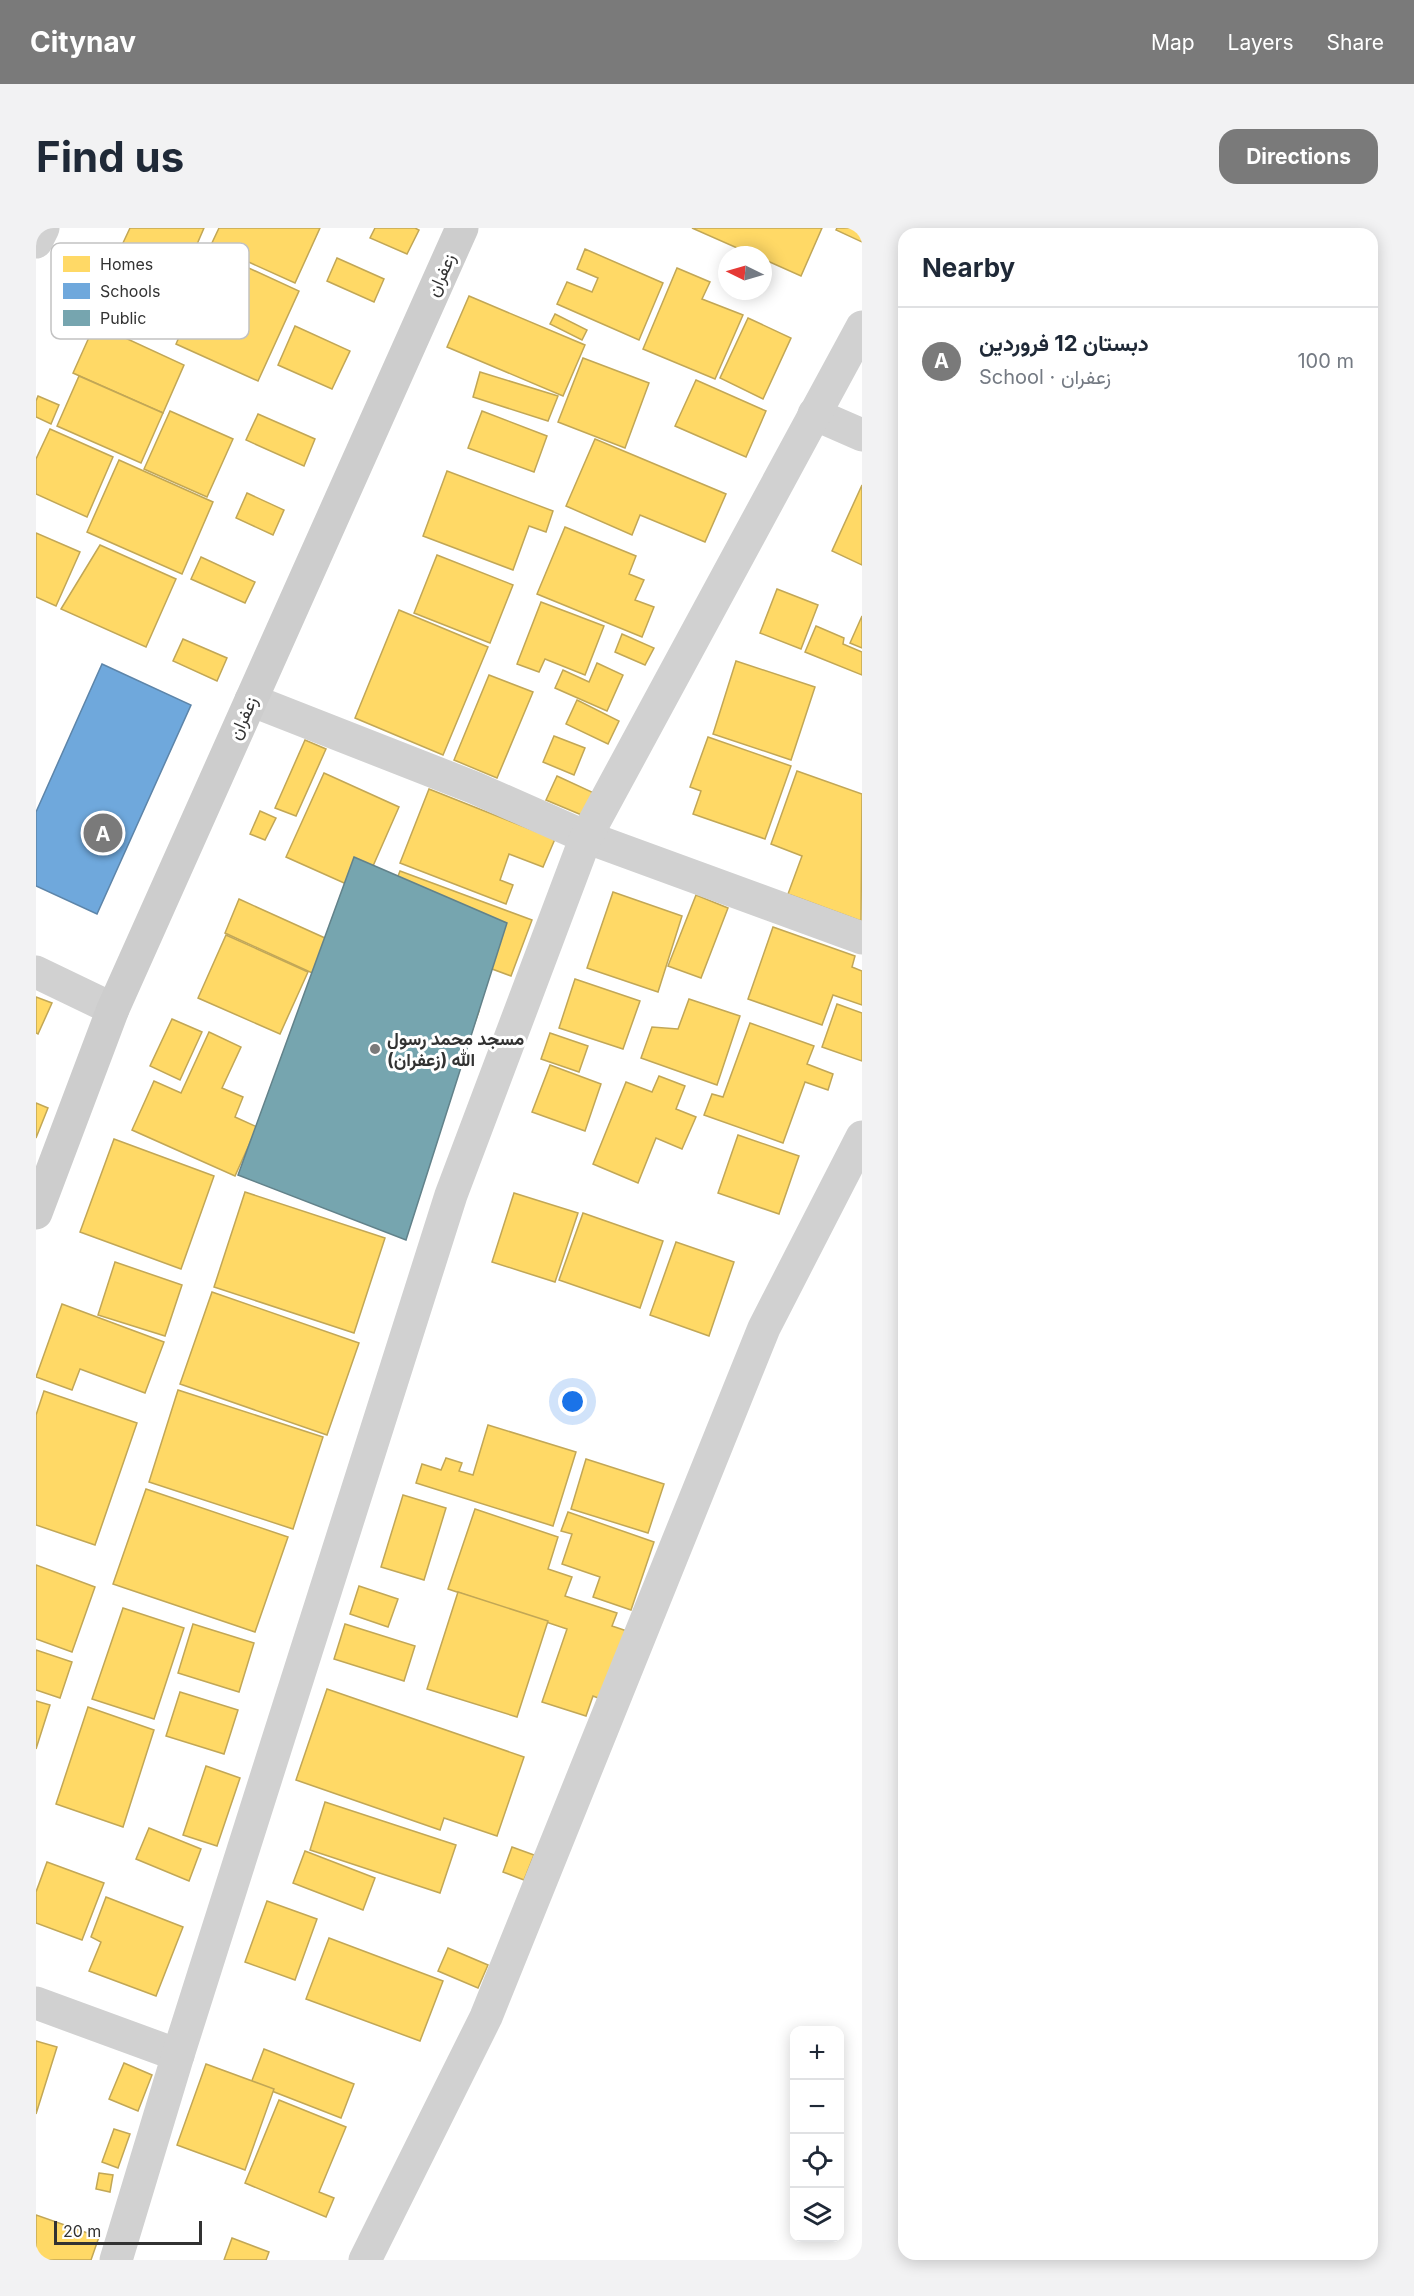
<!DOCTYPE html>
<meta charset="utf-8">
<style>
body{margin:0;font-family:Inter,Vazirmatn,sans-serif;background:#f2f2f3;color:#1f2937}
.controls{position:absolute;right:18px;bottom:18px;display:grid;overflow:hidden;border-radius:12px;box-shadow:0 3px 15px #0003}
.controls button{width:54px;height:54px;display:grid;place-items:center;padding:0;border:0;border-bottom:2px solid #e0e1e3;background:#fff;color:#1f2937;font:30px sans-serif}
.compass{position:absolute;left:682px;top:18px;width:54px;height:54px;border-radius:50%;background:#fff;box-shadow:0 3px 15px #0003;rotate:275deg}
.scale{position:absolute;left:18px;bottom:15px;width:148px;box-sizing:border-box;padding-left:6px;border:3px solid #323232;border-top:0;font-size:16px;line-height:21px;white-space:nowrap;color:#323232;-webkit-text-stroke:4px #fff;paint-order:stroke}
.you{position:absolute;left:537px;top:1174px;width:21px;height:21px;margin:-15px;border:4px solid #fff;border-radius:50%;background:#1a73e8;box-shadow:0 0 0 9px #1a73e833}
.badge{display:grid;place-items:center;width:39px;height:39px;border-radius:50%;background:#7a7a7a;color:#fff;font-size:20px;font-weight:700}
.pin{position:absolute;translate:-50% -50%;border:3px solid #fff;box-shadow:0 2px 6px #0006}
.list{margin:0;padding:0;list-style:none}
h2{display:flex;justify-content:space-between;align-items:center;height:78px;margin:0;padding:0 24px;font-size:26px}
h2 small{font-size:20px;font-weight:400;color:#747a83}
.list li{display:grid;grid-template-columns:39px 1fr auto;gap:18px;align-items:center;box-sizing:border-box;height:108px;padding:0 24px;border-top:2px solid #e0e1e3}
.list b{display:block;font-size:22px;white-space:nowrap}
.list p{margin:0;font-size:20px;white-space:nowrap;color:#747a83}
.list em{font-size:20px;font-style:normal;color:#747a83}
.icon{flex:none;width:33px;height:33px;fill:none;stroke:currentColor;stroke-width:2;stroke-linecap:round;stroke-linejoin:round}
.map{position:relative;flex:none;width:826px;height:2032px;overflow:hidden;border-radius:18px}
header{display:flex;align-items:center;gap:36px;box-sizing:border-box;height:84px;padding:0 30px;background:#7a7a7a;color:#fff}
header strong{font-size:28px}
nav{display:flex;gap:33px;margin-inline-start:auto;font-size:21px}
.intro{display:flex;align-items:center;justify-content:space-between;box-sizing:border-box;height:144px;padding:0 36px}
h1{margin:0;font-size:42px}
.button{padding:15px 27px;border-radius:18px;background:#7a7a7a;color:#fff;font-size:21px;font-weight:700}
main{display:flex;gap:36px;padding:0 36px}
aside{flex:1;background:#fff;border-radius:18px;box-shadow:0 3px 15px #0003}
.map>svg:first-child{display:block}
</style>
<header>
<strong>Citynav</strong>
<nav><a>Map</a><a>Layers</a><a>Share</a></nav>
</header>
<div class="intro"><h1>Find us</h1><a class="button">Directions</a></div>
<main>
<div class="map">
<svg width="826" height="2032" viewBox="0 0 826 2032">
<rect width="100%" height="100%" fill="#fff"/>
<!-- homes -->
<g fill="#ffd966" stroke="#c2a756" stroke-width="1.5">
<polygon points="94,0 168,0 149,44 86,17"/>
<polygon points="183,0 284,0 259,55 175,17"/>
<polygon points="339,0 379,0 383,2 371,26 334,10"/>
<polygon points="656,0 786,0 765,48 727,31 727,27 717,27"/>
<polygon points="801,0 826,0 826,14 800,2"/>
<polygon points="549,21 627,55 603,112 521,76 531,54 556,64 562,50 541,41"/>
<polygon points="180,25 263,63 222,153 140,116"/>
<polygon points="301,30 348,51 338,74 291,53"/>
<polygon points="641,40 674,54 666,71 707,87 679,151 607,121"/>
<polygon points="433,68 549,117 527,168 411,119"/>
<polygon points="519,86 551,102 546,112 514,96"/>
<polygon points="712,90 755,110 727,171 684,150"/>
<polygon points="59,96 148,137 127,185 37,145"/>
<polygon points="259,98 314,123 296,161 242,137"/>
<polygon points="547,130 613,155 589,220 522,194"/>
<polygon points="444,144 522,168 512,193 437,169"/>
<polygon points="43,148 127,185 105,235 21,198"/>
<polygon points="660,152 730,183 710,229 639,198"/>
<polygon points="2,168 23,177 15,196 0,189 0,173"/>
<polygon points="134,183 197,211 171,269 108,241"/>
<polygon points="446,183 511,208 498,244 432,220"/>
<polygon points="222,186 279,211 268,238 210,212"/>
<polygon points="14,201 77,229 51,289 0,266 0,231"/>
<polygon points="559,211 690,266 669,314 604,287 596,307 530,278"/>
<polygon points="83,232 177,274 146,346 51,304"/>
<polygon points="411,243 517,283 510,304 493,298 477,342 387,308"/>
<polygon points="826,257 826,337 796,323"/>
<polygon points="211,265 248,282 237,307 200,290"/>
<polygon points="529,299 600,328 593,346 608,352 599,372 618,379 606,409 501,366"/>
<polygon points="0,305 44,324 20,378 0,369"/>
<polygon points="64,317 140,351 110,419 25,381"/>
<polygon points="401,327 477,357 454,415 378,385"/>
<polygon points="165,329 219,354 209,375 155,351"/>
<polygon points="741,361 782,377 765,421 724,405"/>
<polygon points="505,374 568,398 549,447 509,431 503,444 481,436"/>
<polygon points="363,382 452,419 407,527 319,490"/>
<polygon points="826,388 826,420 814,415"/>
<polygon points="780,398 808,410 807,416 826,424 826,447 769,424"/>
<polygon points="586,406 618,420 609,437 579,424"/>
<polygon points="147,411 191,430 181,453 137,433"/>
<polygon points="700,433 779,459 755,532 677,506"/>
<polygon points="561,435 587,447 571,483 519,460 527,442 553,454"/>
<polygon points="453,447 497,464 461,550 418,532"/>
<polygon points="541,472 583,493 572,516 530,496"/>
<polygon points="518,508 549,520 538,547 507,534"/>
<polygon points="672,509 755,538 729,611 657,586 665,563 654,559"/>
<polygon points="269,512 290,521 260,588 239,580"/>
<polygon points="761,543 826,566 825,693 752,666 766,628 735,616"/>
<polygon points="288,545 363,579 326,663 250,629"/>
<polygon points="521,548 558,565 548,588 510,572"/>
<polygon points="393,561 519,611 507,639 473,626 464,652 477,657 470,676 364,635"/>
<polygon points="224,583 240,590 229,612 214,606"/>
<polygon points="364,643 496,692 475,748 342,699"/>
<polygon points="577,664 646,688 622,764 551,740"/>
<polygon points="660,667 692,680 665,750 632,738"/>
<polygon points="203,671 300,715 285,749 189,705"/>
<polygon points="737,699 819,728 816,739 826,743 826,777 797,767 786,797 712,771"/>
<polygon points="322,702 380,723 368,756 443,783 368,993 213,937 271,778 292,786"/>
<polygon points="190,707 272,744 244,806 162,770"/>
<polygon points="539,751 604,773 587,821 523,800"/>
<polygon points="0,769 16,775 2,806 0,805"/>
<polygon points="653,771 704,788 681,857 605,830 616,799 642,801"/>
<polygon points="801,776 826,785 826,833 786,819"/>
<polygon points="136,791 166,804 144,852 114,838"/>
<polygon points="714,795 778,818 771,836 797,846 792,862 769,854 747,915 668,887 676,866 687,869"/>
<polygon points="173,804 205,819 186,860 207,869 199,889 221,899 199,948 96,902 118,853 145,865"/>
<polygon points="514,805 552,818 543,844 505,831"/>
<polygon points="514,837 565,856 549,903 496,884"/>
<polygon points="623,848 649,858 640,881 660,889 646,921 620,910 602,955 557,936 590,854 616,864"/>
<polygon points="0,875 12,880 0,910"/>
<polygon points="702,907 763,928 743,986 682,965"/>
<polygon points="78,911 178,948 145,1041 44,1004"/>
<polygon points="209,964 349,1010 318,1105 178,1059"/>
<polygon points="478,965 542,985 519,1054 456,1034"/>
<polygon points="547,985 627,1013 604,1080 523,1052"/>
<polygon points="640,1014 698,1034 673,1108 614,1087"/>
<polygon points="79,1034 146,1057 129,1108 62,1087"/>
<polygon points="176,1064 323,1115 291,1207 144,1156"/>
<polygon points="26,1076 128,1114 109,1165 44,1141 36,1162 0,1149"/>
<polygon points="142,1162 287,1209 257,1301 113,1254"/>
<polygon points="8,1163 101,1195 59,1317 0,1297 0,1187"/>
<polygon points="452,1197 540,1224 517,1298 380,1255 386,1236 405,1242 410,1230 426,1235 423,1243 437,1247"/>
<polygon points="550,1231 628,1256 612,1305 535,1281"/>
<polygon points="110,1261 252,1309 219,1404 77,1356"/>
<polygon points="367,1267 410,1280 388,1352 345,1339"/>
<polygon points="439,1281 522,1309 512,1341 536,1349 529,1368 581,1385 576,1398 594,1404 570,1473 557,1468 550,1488 506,1474 531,1401 412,1361"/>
<polygon points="532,1284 618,1314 595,1382 557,1369 564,1349 526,1336 536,1306 525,1303"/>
<polygon points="0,1337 59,1359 36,1424 0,1411"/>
<polygon points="323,1358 362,1371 352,1399 314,1386"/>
<polygon points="422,1364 512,1393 481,1489 391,1461"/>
<polygon points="87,1380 148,1400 118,1491 56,1471"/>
<polygon points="157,1396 218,1415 203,1464 142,1445"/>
<polygon points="309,1396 379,1418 368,1453 298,1431"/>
<polygon points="0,1422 36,1434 24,1470 0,1462"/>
<polygon points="291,1461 488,1529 461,1608 408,1590 404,1602 260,1552"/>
<polygon points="144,1464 202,1482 188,1526 130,1508"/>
<polygon points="0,1473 14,1477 0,1521"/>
<polygon points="52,1479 118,1502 87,1599 20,1576"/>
<polygon points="170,1538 204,1550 181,1618 147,1607"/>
<polygon points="289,1574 420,1617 404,1665 274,1622"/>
<polygon points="113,1600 165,1621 153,1653 100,1631"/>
<polygon points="476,1619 498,1627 488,1652 467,1644"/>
<polygon points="269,1623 339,1650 327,1682 257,1655"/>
<polygon points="11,1634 68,1655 46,1712 0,1695 0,1664"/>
<polygon points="70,1669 147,1699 120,1768 53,1743 65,1714 55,1709"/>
<polygon points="231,1673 281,1691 259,1752 209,1734"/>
<polygon points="293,1710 407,1753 384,1813 270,1771"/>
<polygon points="412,1720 452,1737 442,1760 402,1743"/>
<polygon points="0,1813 21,1819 0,1886"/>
<polygon points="228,1821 318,1856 305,1890 215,1855"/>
<polygon points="88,1835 116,1847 102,1883 73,1871"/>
<polygon points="170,1836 238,1861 209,1942 141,1917"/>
<polygon points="243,1872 310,1899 283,1964 298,1970 290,1989 209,1955"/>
<polygon points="78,1901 94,1906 82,1940 66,1934"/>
<polygon points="63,1945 77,1947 74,1964 60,1961"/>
<polygon points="0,1987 63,2009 55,2032 0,2032"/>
<polygon points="196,2010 233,2024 230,2032 188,2032"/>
</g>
<!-- schools -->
<polygon fill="#6fa8dc" stroke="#5d85a9" stroke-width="1.5" points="66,436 155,477 61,686 0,658 0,584"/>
<!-- public -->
<polygon fill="#76a5af" stroke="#62828a" stroke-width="1.5" points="318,629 471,695 370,1012 202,947"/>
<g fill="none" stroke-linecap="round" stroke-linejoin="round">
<!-- street -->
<g stroke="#d1d1d1" stroke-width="33">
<polyline points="0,14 7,0"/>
<polyline points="778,186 826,207"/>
<polyline points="215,472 439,560 550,609 826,710"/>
<polyline points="0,744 77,781"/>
<polyline points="0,1775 142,1827"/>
<polyline points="80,2032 142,1827 415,967 550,609 826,99"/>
<polyline points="329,2032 450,1789 728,1100 826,909"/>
</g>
<!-- secondary -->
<polyline stroke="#cdcdcd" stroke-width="33" points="0,985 77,781 426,0"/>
</g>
<!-- markers -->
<circle fill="#7a7a7a" stroke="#fff" stroke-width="2" cx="339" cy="821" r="6"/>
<g text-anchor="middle" stroke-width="6" stroke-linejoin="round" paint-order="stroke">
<!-- street labels -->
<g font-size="18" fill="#323232" stroke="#fff">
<text transform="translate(405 47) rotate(-66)" y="6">زعفران</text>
<text transform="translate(207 490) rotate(-66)" y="6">زعفران</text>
</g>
<!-- poi labels -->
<g font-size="18" font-weight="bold" fill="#323232" stroke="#fff" text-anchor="start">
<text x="351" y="817">مسجد محمد رسول<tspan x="351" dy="21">الله (زعفران)</tspan></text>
</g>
</g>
<!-- legend -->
<rect x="15" y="15" width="198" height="96" rx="9" fill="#fff" stroke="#c2c2c2" stroke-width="1.5"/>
<rect x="27" y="28" width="27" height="16" fill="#ffd966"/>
<rect x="27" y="55" width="27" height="16" fill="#6fa8dc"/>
<rect x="27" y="82" width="27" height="16" fill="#76a5af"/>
<g font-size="16" fill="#323232">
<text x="64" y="42">Homes</text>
<text x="64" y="69">Schools</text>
<text x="64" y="96">Public</text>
</g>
</svg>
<div class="controls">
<button>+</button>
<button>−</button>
<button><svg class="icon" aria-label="locate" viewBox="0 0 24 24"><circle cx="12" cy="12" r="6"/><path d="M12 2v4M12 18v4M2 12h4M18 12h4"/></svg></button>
<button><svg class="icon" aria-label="layers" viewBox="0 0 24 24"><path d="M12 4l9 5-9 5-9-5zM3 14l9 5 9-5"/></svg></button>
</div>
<svg class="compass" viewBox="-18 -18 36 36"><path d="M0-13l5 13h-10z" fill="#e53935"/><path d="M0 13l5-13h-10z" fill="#747a83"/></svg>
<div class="scale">20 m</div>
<div class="you"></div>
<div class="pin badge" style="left:67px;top:605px">A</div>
</div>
<aside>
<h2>Nearby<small></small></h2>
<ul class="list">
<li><span class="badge">A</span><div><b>دبستان 12 فروردین</b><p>School · زعفران</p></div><em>100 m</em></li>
</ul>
</aside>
</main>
